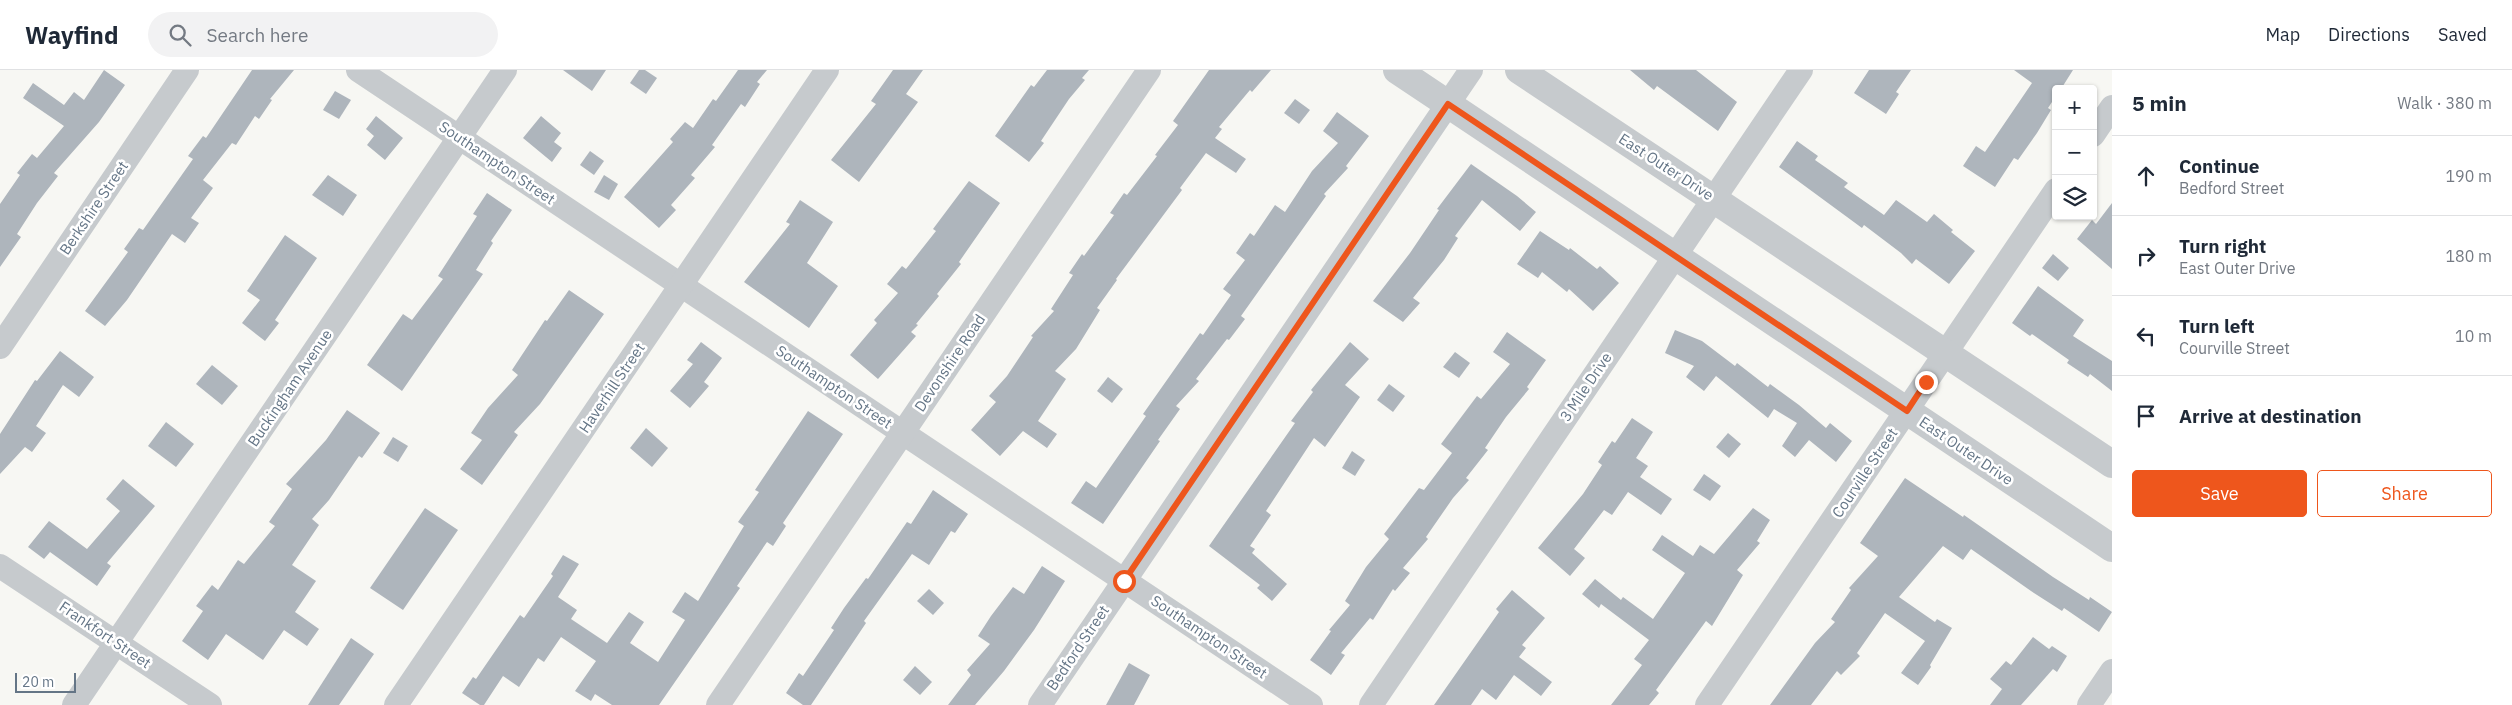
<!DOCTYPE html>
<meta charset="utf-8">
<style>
body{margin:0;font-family:"IBM Plex Sans",sans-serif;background:#f2f2f3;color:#1f2937}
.controls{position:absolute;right:15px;top:15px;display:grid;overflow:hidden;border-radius:5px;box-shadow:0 1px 4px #0004}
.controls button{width:45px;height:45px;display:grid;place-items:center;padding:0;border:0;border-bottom:1px solid #e0e1e3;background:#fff;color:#1f2937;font:25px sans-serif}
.scale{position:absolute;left:15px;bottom:12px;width:61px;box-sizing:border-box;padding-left:5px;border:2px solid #647586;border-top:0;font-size:14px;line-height:18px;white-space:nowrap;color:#647586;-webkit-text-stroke:4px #fff;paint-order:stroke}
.stop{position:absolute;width:15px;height:15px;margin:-11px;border:4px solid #ee561c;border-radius:50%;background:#fff}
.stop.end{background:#ee561c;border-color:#fff;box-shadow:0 1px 5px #0008}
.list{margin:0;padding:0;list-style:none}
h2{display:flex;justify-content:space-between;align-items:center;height:65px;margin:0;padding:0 20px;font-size:21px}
h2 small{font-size:16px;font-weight:400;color:#747a83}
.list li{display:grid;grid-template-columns:32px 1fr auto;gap:15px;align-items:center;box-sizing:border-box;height:80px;padding:0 20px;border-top:1px solid #e0e1e3}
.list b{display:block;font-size:19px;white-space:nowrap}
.list p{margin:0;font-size:16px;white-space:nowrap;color:#747a83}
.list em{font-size:16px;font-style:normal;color:#747a83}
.actions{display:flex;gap:10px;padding:15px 20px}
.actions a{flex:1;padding:11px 0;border:1px solid #ee561c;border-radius:5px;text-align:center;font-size:18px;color:#ee561c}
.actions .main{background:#ee561c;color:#fff}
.icon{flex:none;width:28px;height:28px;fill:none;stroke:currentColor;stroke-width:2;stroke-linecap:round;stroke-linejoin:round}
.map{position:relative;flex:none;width:2112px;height:635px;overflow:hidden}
header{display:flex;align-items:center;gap:30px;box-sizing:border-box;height:70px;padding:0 25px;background:#fff;border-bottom:1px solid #e0e1e3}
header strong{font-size:24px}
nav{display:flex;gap:28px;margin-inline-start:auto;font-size:18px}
.search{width:350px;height:45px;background:#f2f2f3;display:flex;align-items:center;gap:12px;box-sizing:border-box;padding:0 18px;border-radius:28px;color:#747a83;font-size:19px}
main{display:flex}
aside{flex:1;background:#fff}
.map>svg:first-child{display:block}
</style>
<header>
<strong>Wayfind</strong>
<div class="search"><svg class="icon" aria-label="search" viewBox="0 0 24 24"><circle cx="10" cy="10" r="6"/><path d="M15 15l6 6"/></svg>Search here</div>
<nav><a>Map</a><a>Directions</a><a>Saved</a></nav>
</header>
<main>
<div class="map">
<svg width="2112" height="635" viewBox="0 0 2112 635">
<rect width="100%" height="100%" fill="#f7f7f3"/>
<!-- building -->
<g fill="#aeb5bc">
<polygon points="104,0 125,15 99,52 54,103 58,106 37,133 17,164 21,167 0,197 0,134 20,105 17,103 32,84 37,88 64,56 23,28 33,13 64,35 74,22 84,30"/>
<polygon points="252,0 294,0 270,29 272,30 259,49 255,46 236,75 232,73 203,110 213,118 191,148 199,153 185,173 172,164 127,230 105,256 85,241 128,182 124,179 139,158 143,160 193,89 188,86 203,66 206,68"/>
<polygon points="563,0 606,0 592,21"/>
<polygon points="639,0 645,0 657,8 646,24 630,13"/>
<polygon points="738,0 767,0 757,12 760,14 745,37 741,34 712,75 715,77 691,105 695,108 671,135 676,140 659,158 624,127 673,72 670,69 685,52 693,58 713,29 716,31"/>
<polygon points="893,0 923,0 906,24 918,32 859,112 831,90 876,34 871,31"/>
<polygon points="1047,0 1089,0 1082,8 1085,10 1069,29 1041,71 1044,73 1029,92 995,66 1031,15 1034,17"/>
<polygon points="1209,0 1271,0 1252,22 1250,20 1219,57 1222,59 1215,68 1246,89 1236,103 1206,83 1180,118 1182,120 1116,209 1117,210 1097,238 1100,240 1076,279 1055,301 1066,309 1038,351 1057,364 1047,378 1023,361 1000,386 971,360 996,332 989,326 1007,306 1033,267 1031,266 1054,241 1051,239 1073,205 1069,203 1082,184 1084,186 1114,145 1110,143 1124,123 1127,125 1157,86 1155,85 1178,55 1173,51"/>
<polygon points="1630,0 1696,0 1737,32 1718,61 1657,16 1654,20"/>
<polygon points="1869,0 1911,0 1896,22 1899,24 1886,44 1854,23"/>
<polygon points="2014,0 2073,0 2061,19 2056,19 2056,26 2048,38 2051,40 2037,63 2018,90 2014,88 1995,117 1963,96 1976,76 1985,82 2032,13"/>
<polygon points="335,21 351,30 339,49 323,40"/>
<polygon points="1295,29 1310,40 1299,54 1284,43"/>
<polygon points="1337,42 1369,66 1346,96 1348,98 1324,124 1326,126 1241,246 1245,249 1229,270 1227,269 1196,309 1199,311 1176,336 1180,339 1158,370 1160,371 1103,454 1071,433 1086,411 1096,418 1146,346 1143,344 1200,263 1203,265 1231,225 1223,219 1245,190 1236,183 1250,163 1254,166 1275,135 1285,142 1312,101 1338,73 1323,61"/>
<polygon points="376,46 403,68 385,90 367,75 374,66 366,59"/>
<polygon points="541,46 561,63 554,72 562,78 552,92 523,68"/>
<polygon points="1797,71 1818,86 1815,90 1848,113 1844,117 1884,145 1896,130 1927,152 1934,144 1953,160 1951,162 1975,181 1949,214 1916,189 1912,194 1901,183 1864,155 1862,158 1779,97"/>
<polygon points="590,81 604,91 594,105 580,95"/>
<polygon points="1471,94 1517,126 1536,142 1520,161 1482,130 1455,166 1458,168 1444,190 1413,228 1420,233 1403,252 1373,231 1410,183 1439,140 1437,139"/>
<polygon points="328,105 357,125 343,146 312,125"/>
<polygon points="604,105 618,114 609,130 594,122"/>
<polygon points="969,111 1000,133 959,192 961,194 937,224 939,226 916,254 918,255 911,262 916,266 878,309 850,285 877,253 874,250 898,223 887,214 902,196 906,199 936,161 933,159"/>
<polygon points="487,123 512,140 491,171 493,173 476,200 483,204 402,321 367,295 403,244 412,250 443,209 438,206 477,146 473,144"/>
<polygon points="800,130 833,152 807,193 838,216 809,258 744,212 790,154 786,152"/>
<polygon points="2112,133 2112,199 2077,169 2092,150 2096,154"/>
<polygon points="1540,161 1569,180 1570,178 1597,199 1600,196 1619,213 1593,241 1569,219 1567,222 1542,202 1538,208 1517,194"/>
<polygon points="285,165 317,188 275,250 279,253 265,271 242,253 260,230 247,221"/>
<polygon points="2053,184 2069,198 2058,211 2042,198"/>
<polygon points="2038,216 2084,250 2073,266 2112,291 2112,321 2090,304 2088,307 2067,293 2069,290 2032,264 2030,266 2012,253"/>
<polygon points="569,220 604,244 540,334 514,362 518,365 482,415 460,399 482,370 471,363 488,338 518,305 512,300 545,250 547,251"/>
<polygon points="1675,260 1702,271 1735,296 1737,293 1768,317 1770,314 1799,335 1826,358 1830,353 1852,371 1836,392 1809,370 1795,387 1782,376 1797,353 1774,339 1768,348 1716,306 1704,321 1686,307 1694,296 1665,283"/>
<polygon points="1507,262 1546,290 1527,317 1529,319 1506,347 1485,378 1488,380 1466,408 1469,410 1453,428 1426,467 1428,469 1403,498 1410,503 1395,521 1393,519 1373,550 1370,548 1341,583 1345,585 1331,605 1310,590 1331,561 1329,560 1350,535 1345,531 1366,497 1389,469 1384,464 1419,418 1424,420 1452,383 1441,374 1477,326 1481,329 1510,294 1493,282"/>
<polygon points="701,272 722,288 704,312 709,316 690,338 670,321 693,294 687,290"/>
<polygon points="1350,272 1369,289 1345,315 1360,327 1325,377 1314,368 1266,441 1271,445 1250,476 1255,479 1252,483 1287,514 1272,531 1257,518 1260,515 1209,476 1295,353 1291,351 1313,322 1311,320"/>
<polygon points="60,281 94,307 79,327 63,315 36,356 46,363 32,382 25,377 0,404 0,364 35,310 37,311"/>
<polygon points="1455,282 1470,293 1459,308 1443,297"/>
<polygon points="212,295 238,316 222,335 196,314"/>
<polygon points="1108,307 1123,319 1112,333 1097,321"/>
<polygon points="1389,314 1405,326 1393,342 1377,330"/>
<polygon points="347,340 380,363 362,388 359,386 329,430 312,449 319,455 292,495 316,511 295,542 319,559 307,576 284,560 263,590 226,564 208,590 182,571 203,541 196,536 212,515 218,520 238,490 244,494 275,456 269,452 292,419 286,414 326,370"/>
<polygon points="808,341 843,364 783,453 786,456 773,476 767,472 737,516 740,518 659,635 612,635 595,624 591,631 575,621 596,591 561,567 544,592 538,588 519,617 503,606 484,635 480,635 462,623 473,607 476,609 520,545 524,548 553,506 551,504 563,485 579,494 558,527 577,540 571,549 607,573 629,542 644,552 630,573 658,592 685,550 672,542 685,522 698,531 744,456 738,452 759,422 755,420"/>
<polygon points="1632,348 1653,362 1636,388 1648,396 1640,407 1672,429 1661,445 1628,422 1612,445 1604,440 1574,479 1585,488 1570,506 1538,478 1583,424 1602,395 1598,392 1612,371 1615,373"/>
<polygon points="166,352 194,374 176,397 148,376"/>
<polygon points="646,358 668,378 652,397 630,378"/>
<polygon points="1728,363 1741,374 1729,388 1716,377"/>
<polygon points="393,367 408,376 398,392 383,383"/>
<polygon points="1352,381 1365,390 1355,406 1342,398"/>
<polygon points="1704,404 1721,416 1710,431 1693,420"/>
<polygon points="1905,408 1963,447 1964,445 2053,507 2089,530 2090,527 2112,542 2099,562 2064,538 2062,541 2031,521 1971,479 1963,490 1943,476 1899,527 1935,552 1937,549 1952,558 1930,595 1931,597 1918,615 1901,603 1925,571 1885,543 1857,583 1860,586 1841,605 1837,601 1811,635 1770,635 1815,573 1835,552 1831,549 1851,520 1849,518 1878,486 1860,473"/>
<polygon points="123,409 155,436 107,493 111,496 97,516 50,482 44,489 28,477 49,451 87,479 120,441 106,429"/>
<polygon points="933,420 968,444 955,463 951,461 929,495 912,484 864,551 866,553 811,635 803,635 786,623 799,603 803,606 834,560 831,558 844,538 866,508 868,509 907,452 911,454"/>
<polygon points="425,438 458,460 403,540 370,518"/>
<polygon points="1753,438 1770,450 1757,471 1760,473 1737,500 1743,505 1712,556 1706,551 1656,620 1659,623 1649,635 1611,635 1642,595 1634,589 1649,570 1601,534 1599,538 1582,524 1595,509 1621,530 1623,527 1653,549 1685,503 1652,480 1662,465 1693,486 1700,475 1714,484"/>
<polygon points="1042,496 1065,511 1034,560 1004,601 975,635 948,635 971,605 967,600 990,574 978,566 991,546 1013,517 1024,524"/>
<polygon points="929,519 944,533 933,545 917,531"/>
<polygon points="1512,520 1545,548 1522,575 1526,578 1519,587 1552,612 1541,626 1514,605 1496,630 1482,619 1471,635 1434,635 1499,542 1496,539"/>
<polygon points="2033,567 2049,579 2052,576 2067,586 2057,602 2053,599 2021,635 1990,635 2002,619 1990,609 2006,591 2011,595"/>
<polygon points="351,568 374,584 339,635 308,635"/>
<polygon points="1129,593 1150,605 1134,635 1106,635"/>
<polygon points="915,596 932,612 920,625 903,610"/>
</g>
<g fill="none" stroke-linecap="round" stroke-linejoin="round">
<!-- minor -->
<g stroke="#c6cacd" stroke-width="24">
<polyline points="358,0 1311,635"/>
<polyline points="2093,65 2112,37"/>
<polyline points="0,277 187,0"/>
<polyline points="0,496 210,635"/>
<polyline points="74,635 505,0"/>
<polyline points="396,635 827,0"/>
<polyline points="718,635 1149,0"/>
<polyline points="1040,635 1471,0"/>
<polyline points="1371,635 1801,0"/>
<polyline points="1707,635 2056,120"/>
<polyline points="2089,635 2112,601"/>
</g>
<!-- tertiary -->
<g stroke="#c6cacd" stroke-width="28">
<polyline points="1397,0 2112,478"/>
<polyline points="1519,0 2112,394"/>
</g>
</g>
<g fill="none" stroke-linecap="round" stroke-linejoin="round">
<!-- route -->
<polyline stroke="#ee561c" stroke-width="6" points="1124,511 1448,34 1907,341 1926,312"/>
</g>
<g text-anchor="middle" stroke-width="5" stroke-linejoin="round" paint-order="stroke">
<!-- street labels -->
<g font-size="15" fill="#647586" stroke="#fff">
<text transform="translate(497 93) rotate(34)" y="5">Southampton Street</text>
<text transform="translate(1666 97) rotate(33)" y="5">East Outer Drive</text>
<text transform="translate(94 138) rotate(-56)" y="5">Berkshire Street</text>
<text transform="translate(950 293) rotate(-56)" y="5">Devonshire Road</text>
<text transform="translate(834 317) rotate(34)" y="5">Southampton Street</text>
<text transform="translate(1586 317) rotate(-56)" y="5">3 Mile Drive</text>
<text transform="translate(290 318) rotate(-56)" y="5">Buckingham Avenue</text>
<text transform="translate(612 318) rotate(-56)" y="5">Haverhill Street</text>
<text transform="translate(1966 381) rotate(34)" y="5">East Outer Drive</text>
<text transform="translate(1865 403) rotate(-56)" y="5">Courville Street</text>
<text transform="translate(105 565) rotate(34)" y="5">Frankfort Street</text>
<text transform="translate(1209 567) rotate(34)" y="5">Southampton Street</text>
<text transform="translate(1078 578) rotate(-56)" y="5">Bedford Street</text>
</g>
</g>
</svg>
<div class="controls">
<button>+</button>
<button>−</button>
<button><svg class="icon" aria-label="layers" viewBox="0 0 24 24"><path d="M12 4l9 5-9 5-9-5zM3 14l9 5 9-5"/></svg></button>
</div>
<div class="scale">20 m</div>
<div class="stop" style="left:1124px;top:511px"></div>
<div class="stop end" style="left:1926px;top:312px"></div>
</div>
<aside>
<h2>5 min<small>Walk · 380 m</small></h2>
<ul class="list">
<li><svg class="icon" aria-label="ahead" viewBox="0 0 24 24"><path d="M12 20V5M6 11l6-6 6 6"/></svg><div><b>Continue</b><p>Bedford Street</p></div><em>190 m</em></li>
<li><svg class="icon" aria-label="right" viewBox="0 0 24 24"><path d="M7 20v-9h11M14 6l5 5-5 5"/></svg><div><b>Turn right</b><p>East Outer Drive</p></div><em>180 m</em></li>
<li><svg class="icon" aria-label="left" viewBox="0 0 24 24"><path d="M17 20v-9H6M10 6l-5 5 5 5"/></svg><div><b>Turn left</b><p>Courville Street</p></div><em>10 m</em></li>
<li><svg class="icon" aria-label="arrive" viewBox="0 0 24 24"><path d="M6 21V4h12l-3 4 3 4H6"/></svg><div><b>Arrive at destination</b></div></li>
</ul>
<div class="actions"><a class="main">Save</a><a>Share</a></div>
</aside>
</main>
